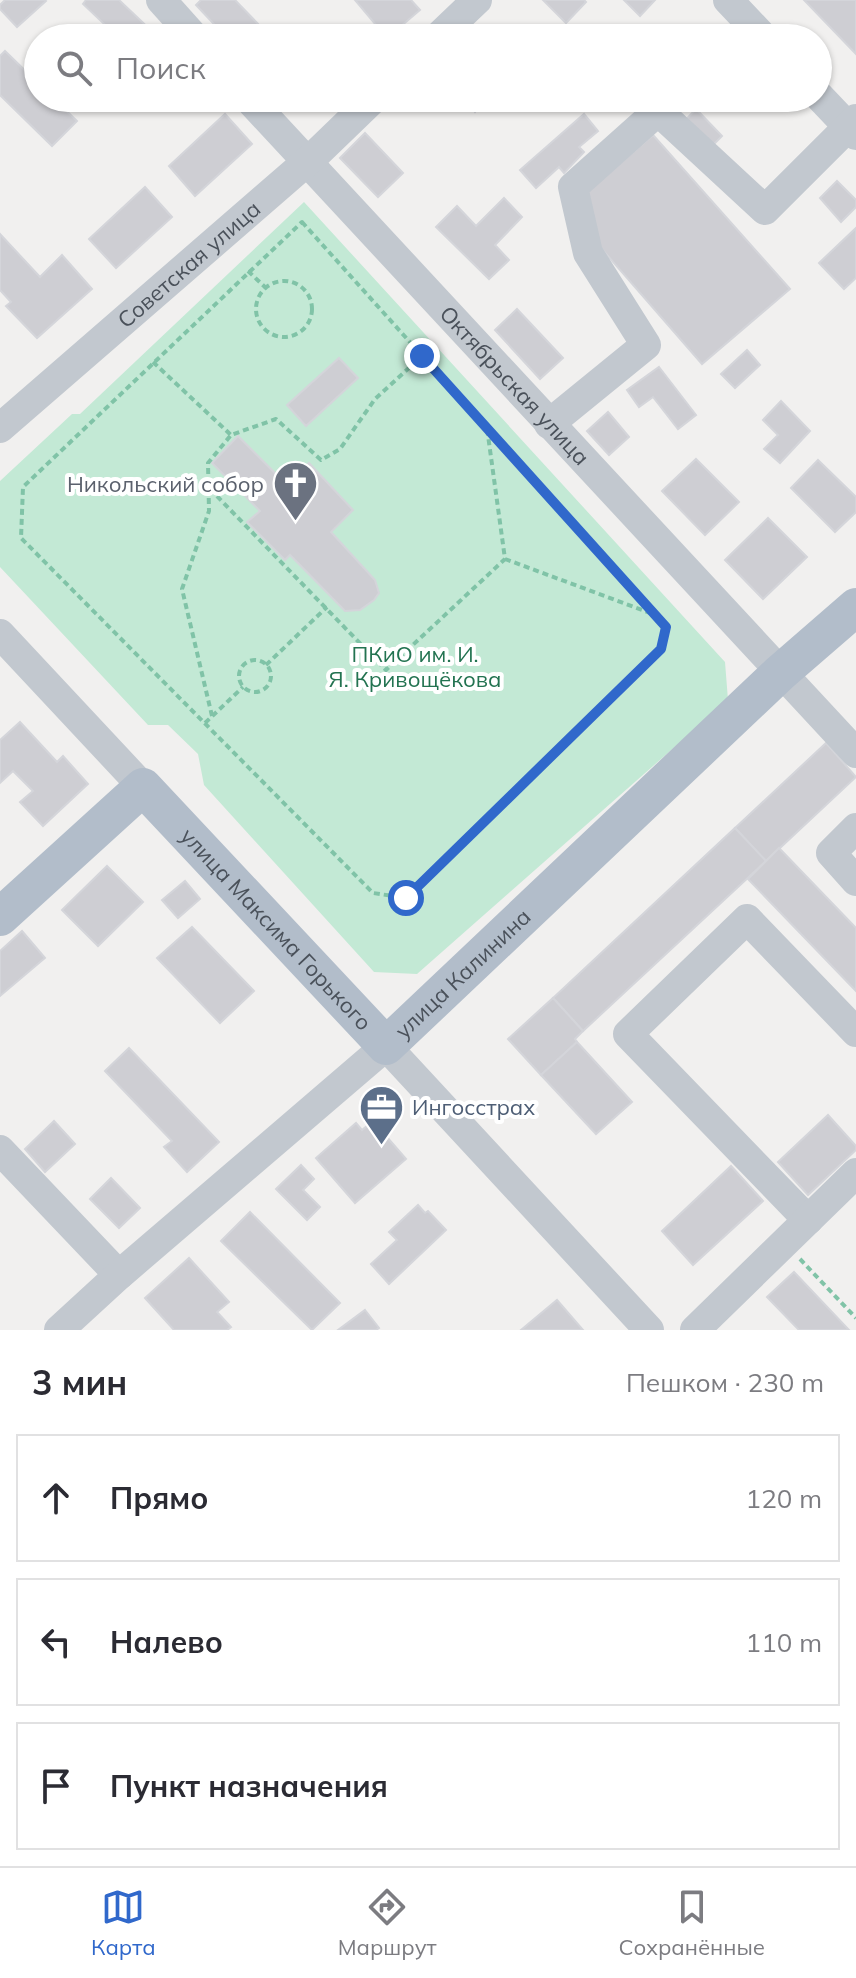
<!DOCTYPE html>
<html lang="ru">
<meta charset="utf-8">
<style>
body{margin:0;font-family:Mulish,sans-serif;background:#f7f7f7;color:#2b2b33}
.stop{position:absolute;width:24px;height:24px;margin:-18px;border:6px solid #3068cb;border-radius:50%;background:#fff}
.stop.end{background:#3068cb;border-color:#fff;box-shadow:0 2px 8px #0008}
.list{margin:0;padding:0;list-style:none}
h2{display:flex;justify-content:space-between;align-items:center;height:104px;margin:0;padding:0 32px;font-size:34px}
h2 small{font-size:26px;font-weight:400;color:#7c7c81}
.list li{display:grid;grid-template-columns:52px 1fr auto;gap:24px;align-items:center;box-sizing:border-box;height:128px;margin:0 16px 16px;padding:0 16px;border:2px solid #e1e1e2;border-radius:0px}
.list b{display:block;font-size:30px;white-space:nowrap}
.list em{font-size:26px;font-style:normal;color:#7c7c81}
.icon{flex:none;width:44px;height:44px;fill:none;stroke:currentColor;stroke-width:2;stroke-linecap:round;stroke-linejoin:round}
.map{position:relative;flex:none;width:856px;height:1330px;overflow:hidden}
.search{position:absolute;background:#fff;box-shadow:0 2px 6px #0004;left:24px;right:24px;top:24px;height:88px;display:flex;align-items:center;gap:20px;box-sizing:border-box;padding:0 28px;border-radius:44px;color:#7c7c81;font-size:30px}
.sheet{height:536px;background:#fff}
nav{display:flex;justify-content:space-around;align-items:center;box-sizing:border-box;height:112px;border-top:2px solid #e1e1e2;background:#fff;font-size:22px;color:#7c7c81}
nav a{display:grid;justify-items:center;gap:4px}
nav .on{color:#3068cb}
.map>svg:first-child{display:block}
</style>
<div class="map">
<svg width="856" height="1330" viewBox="0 0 856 1330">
<rect width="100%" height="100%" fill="#f1f0ef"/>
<!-- park -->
<polygon fill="#c3e9d5" points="304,202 725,662 728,700 417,974 374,972 204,785 198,754 168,725 148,725 0,567 0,481 72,414 80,414"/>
<!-- building -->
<g fill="#ceced3" stroke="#d4d5da" stroke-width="2">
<polygon points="5,0 45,0 46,1 17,27 0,9 0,5"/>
<polygon points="86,0 119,0 156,35 153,38 119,38 83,4"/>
<polygon points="201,0 235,0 262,28 252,38 227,38 196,5"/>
<polygon points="355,0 411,0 420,10 387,38"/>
<polygon points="543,0 584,0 586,2 566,23"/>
<polygon points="624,0 655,0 640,16"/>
<polygon points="804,0 856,0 856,54"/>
<polygon points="693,29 702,38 684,38"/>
<polygon points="5,51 38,83 38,98 53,98 77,121 52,146 0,95 0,56"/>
<polygon points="462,98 488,98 475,112"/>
<polygon points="696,109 722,136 703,155 677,129"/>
<polygon points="225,114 252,144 195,196 169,166"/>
<polygon points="584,114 598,131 579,147 584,152 564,173 559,167 536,188 520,170"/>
<polygon points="365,133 403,173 378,197 340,158"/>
<polygon points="653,135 790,289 702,364 567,209"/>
<polygon points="837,181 856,200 856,207 841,222 820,198"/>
<polygon points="145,187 172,217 116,268 89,239"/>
<polygon points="504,198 522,217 495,245 509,260 489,279 436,227 457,206 476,226"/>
<polygon points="856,228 856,278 844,289 819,263"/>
<polygon points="0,234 40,277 62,255 92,289 37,338 6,306 11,302 0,290"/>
<polygon points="517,309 563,358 540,379 495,330"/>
<polygon points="747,350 760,365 735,388 721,374"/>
<polygon points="339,358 358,378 306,426 287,405"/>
<polygon points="659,367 696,415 678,429 653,397 639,407 627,390"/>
<polygon points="781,401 810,431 780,463 764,449 778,435 763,420"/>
<polygon points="608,412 629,437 609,455 587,431"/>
<polygon points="238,436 286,484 309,463 353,510 331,532 375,580 379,593 374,600 360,610 345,611 290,555 285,560 247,522 260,511 212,463"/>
<polygon points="696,459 739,502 705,535 662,491"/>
<polygon points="818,460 856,497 856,512 835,532 791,488"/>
<polygon points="768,518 807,557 763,599 725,560"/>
<polygon points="20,722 57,762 63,756 88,784 43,826 20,802 33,791 13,771 0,783 0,740"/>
<polygon points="826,743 856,777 766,861 735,828"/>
<polygon points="735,828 766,861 583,1031 553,998"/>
<polygon points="779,848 856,928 856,991 748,879"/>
<polygon points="107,866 143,902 98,946 62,910"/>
<polygon points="185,881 200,899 178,918 162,900"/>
<polygon points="192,927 254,991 220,1023 157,958"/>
<polygon points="22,931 45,958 0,996 0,951"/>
<polygon points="553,998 583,1031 575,1039 577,1042 541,1075 508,1039"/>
<polygon points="577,1042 632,1102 596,1134 541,1075"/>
<polygon points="129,1048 219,1142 187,1172 164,1147 172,1141 105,1071"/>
<polygon points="828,1115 856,1146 856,1150 808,1195 778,1162"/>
<polygon points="54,1121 75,1144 45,1172 25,1149"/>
<polygon points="373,1121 406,1159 355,1203 316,1158 356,1123 362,1130"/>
<polygon points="301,1165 314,1179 303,1190 320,1207 307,1220 276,1189"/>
<polygon points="731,1166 763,1201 693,1265 662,1231"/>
<polygon points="111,1178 140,1208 119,1228 90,1199"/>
<polygon points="418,1205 425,1213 428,1211 446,1230 389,1284 371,1264 397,1240 389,1232"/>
<polygon points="250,1212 340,1303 312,1330 221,1241"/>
<polygon points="189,1258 229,1302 217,1312 231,1327 227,1330 174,1330 145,1298"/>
<polygon points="794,1272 849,1330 799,1330 767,1297"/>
<polygon points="557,1300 583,1330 521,1330"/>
<polygon points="365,1310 379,1328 376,1330 338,1330"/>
</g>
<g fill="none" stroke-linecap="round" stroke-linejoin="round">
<!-- path -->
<g stroke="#80c3a7" stroke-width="4" stroke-dasharray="6 4" stroke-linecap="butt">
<polygon points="302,222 666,627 661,649 406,898 373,893 21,538 23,487"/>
<polyline points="248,271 266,288"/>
<circle cx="284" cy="309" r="28"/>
<polyline points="153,362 231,435"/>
<polyline points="210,489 386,670 505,559 487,428"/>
<polyline points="505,559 653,614"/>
<circle cx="255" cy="676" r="16"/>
<polyline points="266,665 327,607"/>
<polyline points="212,716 182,589 209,511 208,463 231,435 276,419 321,460 340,449 375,399 422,356"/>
<polyline points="205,723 243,687"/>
<polyline points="800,1259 856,1318"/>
</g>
<!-- minor -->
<g stroke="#c2c8cf" stroke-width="30">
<polyline points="161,0 195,38"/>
<polyline points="728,0 764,38"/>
<polyline points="437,38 477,0"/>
<polyline points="818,95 856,135"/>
<path id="s1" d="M 248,98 L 856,753"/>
<polyline points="549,424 646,345 588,253 573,187 658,111 765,210 856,119"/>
<path id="s2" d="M 0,428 L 317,153 L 374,98"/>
<polyline points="0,634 143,787"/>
<polyline points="856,828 831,853 856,881"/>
<polyline points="0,1150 119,1275"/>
<polyline points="808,1220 628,1034 747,919 856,1032"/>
<polyline points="59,1330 119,1275 386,1046 649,1330"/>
<polyline points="695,1330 856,1173"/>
</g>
<!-- major -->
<path stroke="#b2bdca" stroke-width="38" id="s3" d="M 0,917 L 143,787 L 386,1046 L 780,673 L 856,607"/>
</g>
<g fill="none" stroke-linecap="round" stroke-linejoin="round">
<!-- route -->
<polyline stroke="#3068cb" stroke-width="10" points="406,898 661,649 666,627 422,356"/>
</g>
<!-- icons -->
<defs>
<symbol id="church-pin" viewBox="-11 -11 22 30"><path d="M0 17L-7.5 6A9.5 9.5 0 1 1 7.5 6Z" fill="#6b7280" stroke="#fff"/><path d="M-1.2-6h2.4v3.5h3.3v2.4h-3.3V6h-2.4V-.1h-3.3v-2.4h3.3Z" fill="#fff"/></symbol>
<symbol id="office-pin" viewBox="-11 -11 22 30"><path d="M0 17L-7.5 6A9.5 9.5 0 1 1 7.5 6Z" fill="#5c6f8a" stroke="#fff"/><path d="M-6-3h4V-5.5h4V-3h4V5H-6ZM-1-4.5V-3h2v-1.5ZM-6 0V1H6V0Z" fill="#fff"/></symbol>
</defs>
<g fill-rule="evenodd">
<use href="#church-pin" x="270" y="458" width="51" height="69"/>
<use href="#office-pin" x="356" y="1082" width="51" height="69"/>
</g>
<g text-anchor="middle" stroke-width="8" stroke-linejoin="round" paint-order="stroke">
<!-- street labels -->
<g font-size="22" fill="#4a515a" stroke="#fff">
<text dy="8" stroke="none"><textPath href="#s2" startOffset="250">Советская улица</textPath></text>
<text dy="8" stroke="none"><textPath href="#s1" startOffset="392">Октябрьская улица</textPath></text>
<text dy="8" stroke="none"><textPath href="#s3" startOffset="388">улица Максима Горького</textPath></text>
<text dy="8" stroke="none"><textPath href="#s3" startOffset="654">улица Калинина</textPath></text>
</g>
<!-- worship labels -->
<g font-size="22" fill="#5b616d" stroke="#fff" text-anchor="end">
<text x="264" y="492">Никольский собор</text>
</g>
<!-- park labels -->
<g font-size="22" fill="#237351" stroke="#fff">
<text x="415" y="662">ПКиО им. И.<tspan x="415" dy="25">Я. Кривощёкова</tspan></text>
</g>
<!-- service labels -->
<g font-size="22" fill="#4e5e75" stroke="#fff" text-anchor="start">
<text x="412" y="1115">Ингосстрах</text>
</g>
</g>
</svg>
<div class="stop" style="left:406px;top:898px"></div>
<div class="stop end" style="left:422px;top:356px"></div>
<div class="search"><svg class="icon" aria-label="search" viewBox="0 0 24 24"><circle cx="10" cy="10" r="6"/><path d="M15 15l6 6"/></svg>Поиск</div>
</div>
<section class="sheet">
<h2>3 мин<small>Пешком · 230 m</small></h2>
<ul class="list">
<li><svg class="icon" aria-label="ahead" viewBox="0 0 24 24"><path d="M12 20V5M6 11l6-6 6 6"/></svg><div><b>Прямо</b></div><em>120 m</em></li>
<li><svg class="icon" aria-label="left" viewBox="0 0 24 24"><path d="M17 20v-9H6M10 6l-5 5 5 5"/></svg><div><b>Налево</b></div><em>110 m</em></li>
<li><svg class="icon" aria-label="arrive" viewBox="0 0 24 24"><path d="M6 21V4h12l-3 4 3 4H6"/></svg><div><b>Пункт назначения</b></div></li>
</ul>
</section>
<nav>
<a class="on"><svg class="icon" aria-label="map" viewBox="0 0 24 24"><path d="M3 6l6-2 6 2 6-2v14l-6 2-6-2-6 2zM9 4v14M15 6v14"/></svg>Карта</a>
<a><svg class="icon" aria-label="directions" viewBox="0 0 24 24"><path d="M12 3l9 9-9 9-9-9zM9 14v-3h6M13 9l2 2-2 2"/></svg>Маршрут</a>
<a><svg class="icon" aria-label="saved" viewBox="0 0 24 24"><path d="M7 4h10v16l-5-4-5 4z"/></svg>Сохранённые</a>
</nav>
